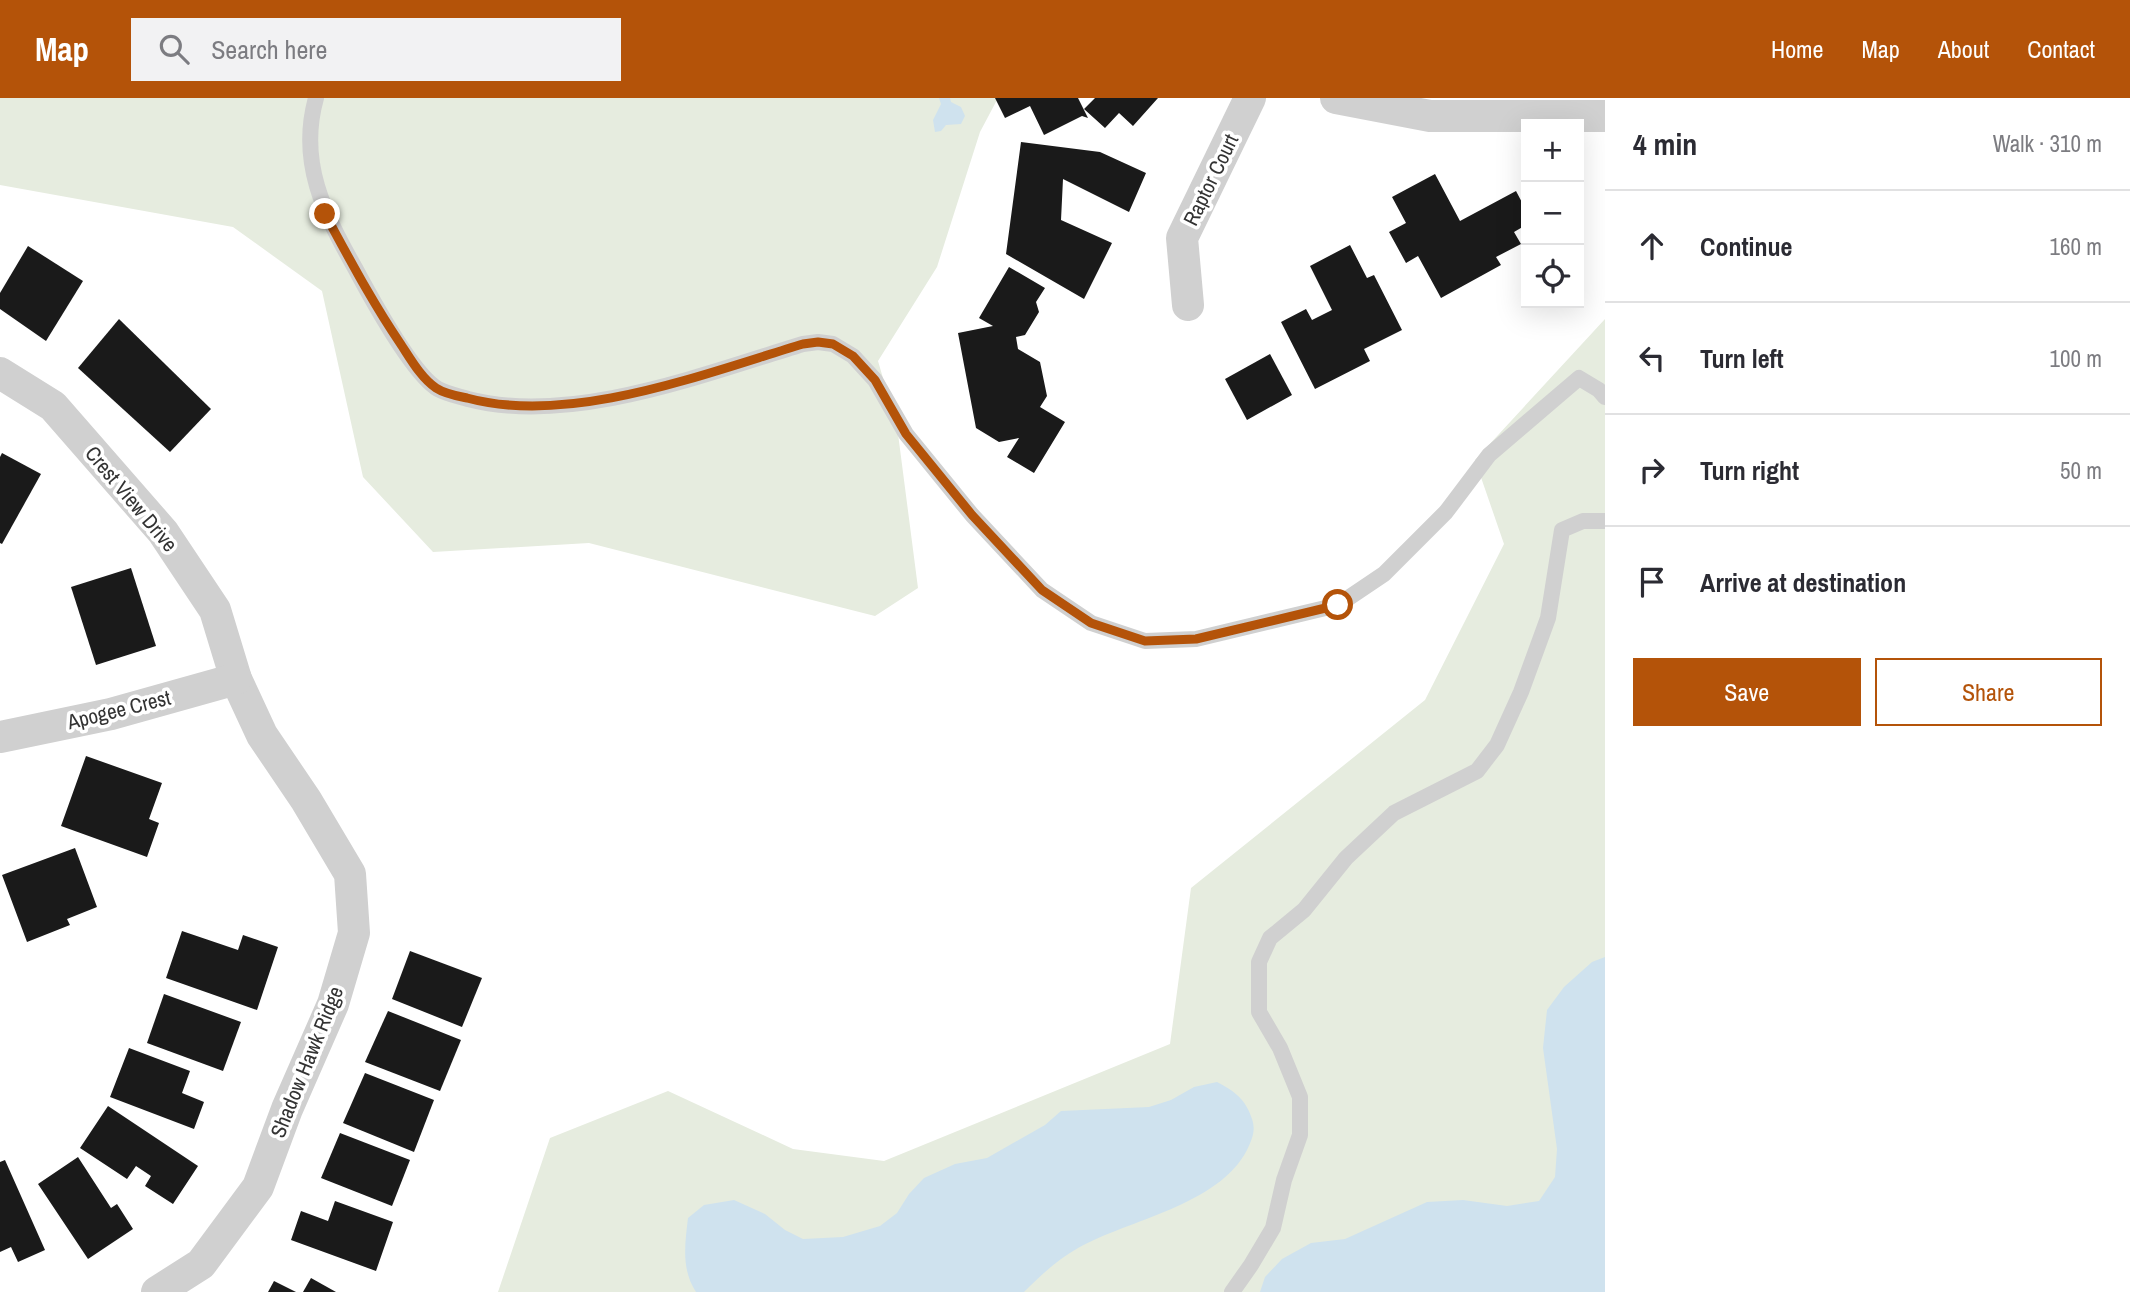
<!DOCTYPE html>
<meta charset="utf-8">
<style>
body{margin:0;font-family:"Archivo Narrow",sans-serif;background:#f2f2f3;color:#2b2b33}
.controls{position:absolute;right:21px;top:21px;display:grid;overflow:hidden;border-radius:0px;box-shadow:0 7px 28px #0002}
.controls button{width:63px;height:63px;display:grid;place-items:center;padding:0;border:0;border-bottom:2px solid #e1e1e2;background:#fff;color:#2b2b33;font:35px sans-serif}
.stop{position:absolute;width:21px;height:21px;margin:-16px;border:5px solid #b45309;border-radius:50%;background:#fff}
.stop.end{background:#b45309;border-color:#fff;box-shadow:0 2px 7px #0008}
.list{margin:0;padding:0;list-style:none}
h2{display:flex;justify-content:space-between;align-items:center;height:91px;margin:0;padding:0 28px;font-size:30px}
h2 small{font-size:23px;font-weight:400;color:#7c7c81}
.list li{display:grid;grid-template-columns:46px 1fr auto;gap:21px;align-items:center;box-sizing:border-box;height:112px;padding:0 28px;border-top:2px solid #e1e1e2}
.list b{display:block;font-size:26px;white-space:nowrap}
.list em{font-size:23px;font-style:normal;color:#7c7c81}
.actions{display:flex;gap:14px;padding:21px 28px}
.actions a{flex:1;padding:16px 0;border:2px solid #b45309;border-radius:0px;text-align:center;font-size:24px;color:#b45309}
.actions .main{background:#b45309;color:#fff}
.icon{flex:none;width:38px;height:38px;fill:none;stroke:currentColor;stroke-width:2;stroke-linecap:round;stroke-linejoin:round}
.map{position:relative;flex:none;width:1605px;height:1194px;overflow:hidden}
header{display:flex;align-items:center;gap:42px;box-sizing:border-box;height:98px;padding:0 35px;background:#b45309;color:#fff}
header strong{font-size:33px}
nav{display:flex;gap:38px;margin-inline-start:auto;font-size:24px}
.search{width:490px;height:63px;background:#f2f2f3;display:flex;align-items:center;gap:18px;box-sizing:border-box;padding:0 24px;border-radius:0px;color:#7c7c81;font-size:26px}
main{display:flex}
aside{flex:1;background:#fff}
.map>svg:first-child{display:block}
</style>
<header>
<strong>Map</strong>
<div class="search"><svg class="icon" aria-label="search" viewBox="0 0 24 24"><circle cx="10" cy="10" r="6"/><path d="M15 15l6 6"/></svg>Search here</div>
<nav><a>Home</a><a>Map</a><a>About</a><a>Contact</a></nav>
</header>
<main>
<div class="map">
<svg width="1605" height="1194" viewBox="0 0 1605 1194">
<rect width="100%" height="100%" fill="#fff"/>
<!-- green -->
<g fill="#e6ecdf">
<polygon points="0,0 998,0 980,34 937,169 878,263 897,328 918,490 875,518 589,445 433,454 363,379 322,193 233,129 0,87"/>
<polygon points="1605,221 1605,1194 498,1194 550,1040 668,993 793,1051 884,1063 1170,946 1191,790 1425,602 1504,446 1475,362"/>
</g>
<!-- water -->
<g fill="#cfe2ee">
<polygon points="939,0 950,0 951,4 961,9 965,18 961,26 946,27 941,33 935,34 933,22 941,6"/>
<polygon points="1605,859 1605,1194 1260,1194 1265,1179 1282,1161 1311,1145 1345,1141 1427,1104 1463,1102 1507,1108 1539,1103 1555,1079 1557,1051 1543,950 1547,912 1564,889 1592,864"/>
<path d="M 1217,984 C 1235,993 1246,1002 1252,1021 C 1256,1033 1252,1041 1247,1052 C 1219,1107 1128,1122 1078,1150 C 1057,1162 1041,1177 1024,1194 L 696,1194 C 681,1171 685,1146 688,1120 L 704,1107 L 734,1102 L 765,1116 L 785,1132 L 803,1141 L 843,1139 L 880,1128 L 897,1115 L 909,1096 L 924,1080 L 955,1066 L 987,1060 L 1045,1027 L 1061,1013 L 1149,1009 L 1171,1002 L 1194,989 Z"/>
</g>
<!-- building -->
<g fill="#1a1a1a">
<polygon points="995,0 1078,0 1088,20 1082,18 1044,37 1030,8 1005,20"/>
<polygon points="1095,0 1158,0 1133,28 1119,15 1105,30 1084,11"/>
<polygon points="1021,44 1100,54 1146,75 1129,114 1063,81 1061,122 1112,145 1084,201 1006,156"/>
<polygon points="1435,76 1460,123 1516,93 1526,112 1526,127 1514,134 1521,146 1496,159 1501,167 1441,200 1418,158 1406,165 1389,134 1406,125 1392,99"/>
<polygon points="1350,147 1367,180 1374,177 1402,232 1364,251 1370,263 1315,291 1281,224 1306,211 1312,222 1332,212 1310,168"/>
<polygon points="28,148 83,183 46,243 0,211 0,195"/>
<polygon points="1009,169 1045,190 1036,204 1039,214 1025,237 1016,239 1018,251 1040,264 1047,298 1040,309 1065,324 1034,375 1007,359 1019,340 999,344 976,330 958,235 993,228 979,220"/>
<polygon points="119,221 211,311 170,354 78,270"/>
<polygon points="1270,256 1292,297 1247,322 1225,281"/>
<polygon points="2,355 41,376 2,446 0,445 0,359"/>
<polygon points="131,470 156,548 96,567 71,489"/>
<polygon points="86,658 162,685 149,721 159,725 147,759 61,728"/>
<polygon points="75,750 97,809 67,821 70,827 27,844 2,777"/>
<polygon points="182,833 238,852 243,837 278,849 257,912 166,880"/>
<polygon points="410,853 482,880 462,929 392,901"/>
<polygon points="164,896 241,924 223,973 147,945"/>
<polygon points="388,913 461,942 440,993 365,964"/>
<polygon points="129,950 190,973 182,995 204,1004 194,1031 110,999"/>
<polygon points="365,975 434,1002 414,1054 343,1025"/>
<polygon points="108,1008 198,1068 173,1106 145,1088 151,1078 136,1068 127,1081 80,1050"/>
<polygon points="340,1035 410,1062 392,1108 321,1080"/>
<polygon points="78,1059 111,1110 117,1106 133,1131 88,1161 38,1086"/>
<polygon points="5,1062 45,1152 18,1164 11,1149 0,1154 0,1064"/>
<polygon points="335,1103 393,1124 376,1173 291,1142 301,1113 328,1123"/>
<polygon points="311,1180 336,1194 303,1194"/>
<polygon points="274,1183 296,1194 268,1194"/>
</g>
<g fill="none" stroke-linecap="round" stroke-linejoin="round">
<!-- service -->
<g stroke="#d0d0d0" stroke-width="16">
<path d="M 316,0 C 298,64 324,115 355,170 C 370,198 412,276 438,291 C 447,296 458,298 468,301 C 571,328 704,276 803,246 L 818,244 L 833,246 L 853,258 L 875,282 L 906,336 L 972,417 L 1042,492 L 1091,525 L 1145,543 L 1196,541 L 1338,507 L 1384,476 L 1446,414 L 1489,357 L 1579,280 L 1599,292 L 1605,299"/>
<polyline points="1232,1194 1251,1167 1273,1130 1284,1082 1300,1037 1300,999 1280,950 1259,914 1259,864 1270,840 1304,812 1346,760 1394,715 1477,673 1497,647 1521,594 1548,520 1562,432 1583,423 1605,423"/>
</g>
<!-- minor -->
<g stroke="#d0d0d0" stroke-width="32">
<polyline points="1336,0 1430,18 1605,18"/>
<polyline points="1188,207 1182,140 1250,0"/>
<polyline points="0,275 53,308 163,434 215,512 236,581 262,637 306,702 350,776 354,835 333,906 287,1011 258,1089 201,1166 157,1194"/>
<polyline points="0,639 111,616 236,581"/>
</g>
</g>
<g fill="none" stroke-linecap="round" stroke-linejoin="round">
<!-- route -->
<path stroke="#b45309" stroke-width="9" d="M 325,116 C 349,160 372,204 400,245 C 410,260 421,280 436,290 C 445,296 457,298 467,300 C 570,328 703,276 803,246 L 818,244 L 833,246 L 853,258 L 875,282 L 906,336 L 972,417 L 1042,492 L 1091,525 L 1145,543 L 1196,541 L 1338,507"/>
</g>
<g text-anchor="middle" stroke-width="7" stroke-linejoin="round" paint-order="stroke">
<!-- street labels -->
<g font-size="21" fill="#333" stroke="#fff">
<text transform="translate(1211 82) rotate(-64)" y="7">Raptor Court</text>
<text transform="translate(131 401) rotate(50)" y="7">Crest View Drive</text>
<text transform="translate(119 612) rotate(-14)" y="7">Apogee Crest</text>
<text transform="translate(307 964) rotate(-68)" y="7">Shadow Hawk Ridge</text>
</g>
</g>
</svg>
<div class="controls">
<button>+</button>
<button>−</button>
<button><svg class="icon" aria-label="locate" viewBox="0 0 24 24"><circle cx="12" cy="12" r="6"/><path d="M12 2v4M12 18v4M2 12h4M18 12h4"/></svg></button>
</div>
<div class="stop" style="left:1338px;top:507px"></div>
<div class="stop end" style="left:325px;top:116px"></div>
</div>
<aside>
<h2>4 min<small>Walk · 310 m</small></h2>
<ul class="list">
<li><svg class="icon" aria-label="ahead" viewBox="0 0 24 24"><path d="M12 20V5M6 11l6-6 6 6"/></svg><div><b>Continue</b></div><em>160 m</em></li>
<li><svg class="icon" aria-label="left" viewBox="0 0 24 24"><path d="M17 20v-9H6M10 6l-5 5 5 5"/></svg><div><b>Turn left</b></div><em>100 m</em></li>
<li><svg class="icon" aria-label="right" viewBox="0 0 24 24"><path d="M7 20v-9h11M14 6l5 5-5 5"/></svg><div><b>Turn right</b></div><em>50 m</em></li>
<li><svg class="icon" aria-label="arrive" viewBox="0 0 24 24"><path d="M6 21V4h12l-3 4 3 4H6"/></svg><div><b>Arrive at destination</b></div></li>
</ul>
<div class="actions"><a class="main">Save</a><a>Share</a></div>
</aside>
</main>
